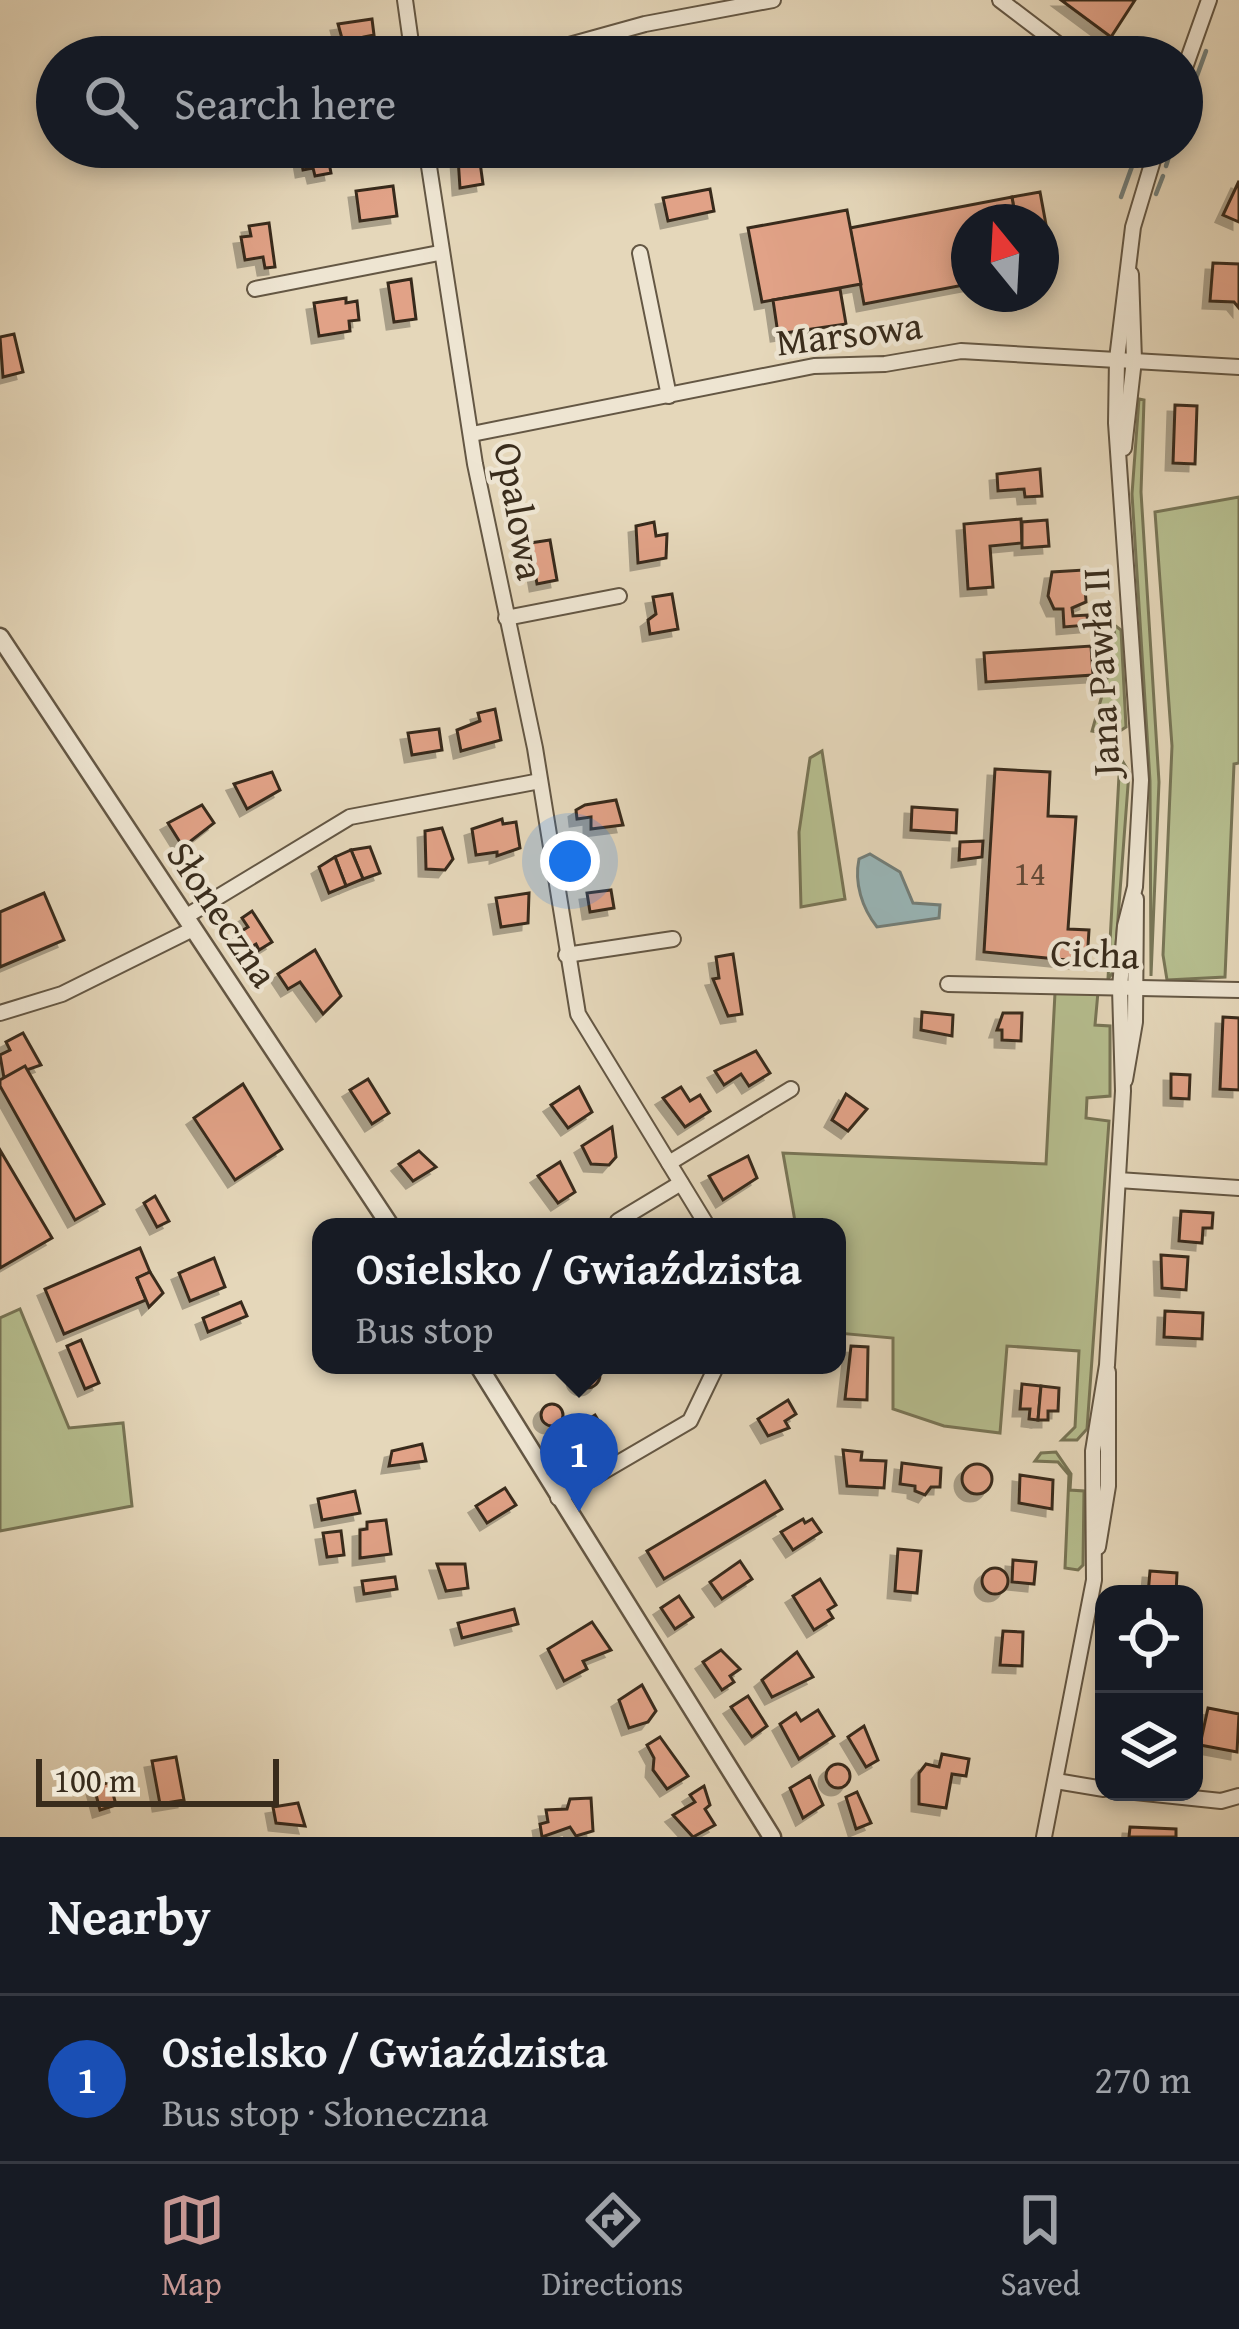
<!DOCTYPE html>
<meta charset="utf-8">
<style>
body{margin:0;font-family:"Gentium Book Plus",serif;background:#20242c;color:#f1f3f6}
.controls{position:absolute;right:36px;bottom:36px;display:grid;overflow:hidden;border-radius:24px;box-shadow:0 6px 18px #0003}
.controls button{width:108px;height:108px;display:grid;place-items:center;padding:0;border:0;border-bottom:3px solid #363941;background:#171b24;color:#f1f3f6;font:60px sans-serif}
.compass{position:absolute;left:951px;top:204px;width:108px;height:108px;border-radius:50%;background:#171b24;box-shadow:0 6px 18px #0003;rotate:342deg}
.scale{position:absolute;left:36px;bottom:30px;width:243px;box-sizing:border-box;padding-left:12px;border:6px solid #392c1c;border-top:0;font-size:33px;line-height:42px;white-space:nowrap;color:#392c1c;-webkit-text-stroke:9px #eee5d2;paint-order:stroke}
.you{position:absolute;left:570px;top:861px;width:42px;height:42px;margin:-30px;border:9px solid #fff;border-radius:50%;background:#1a73e8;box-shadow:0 0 0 18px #1a73e833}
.badge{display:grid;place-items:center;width:78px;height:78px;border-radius:50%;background:#c59692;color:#fff;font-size:39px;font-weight:700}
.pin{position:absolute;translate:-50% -99px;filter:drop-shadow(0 3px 6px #0008)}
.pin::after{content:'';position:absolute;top:63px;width:42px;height:36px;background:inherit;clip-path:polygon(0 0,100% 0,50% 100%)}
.popup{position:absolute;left:312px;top:1218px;width:534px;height:156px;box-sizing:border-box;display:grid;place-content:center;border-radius:24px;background:#171b24;filter:drop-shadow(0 3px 9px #0005);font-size:39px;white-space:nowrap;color:#9ea1a6}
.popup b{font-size:45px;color:#f1f3f6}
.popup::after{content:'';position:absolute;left:50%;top:100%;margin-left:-24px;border:24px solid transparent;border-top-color:#171b24}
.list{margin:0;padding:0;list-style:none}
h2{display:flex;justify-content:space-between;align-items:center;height:156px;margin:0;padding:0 48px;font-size:51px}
h2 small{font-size:39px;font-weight:400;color:#9ea1a6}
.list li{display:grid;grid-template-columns:78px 1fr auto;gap:36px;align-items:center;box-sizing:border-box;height:168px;padding:0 48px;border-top:3px solid #363941}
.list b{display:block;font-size:45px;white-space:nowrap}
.list p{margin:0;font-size:39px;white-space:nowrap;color:#9ea1a6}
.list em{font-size:39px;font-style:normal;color:#9ea1a6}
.icon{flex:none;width:66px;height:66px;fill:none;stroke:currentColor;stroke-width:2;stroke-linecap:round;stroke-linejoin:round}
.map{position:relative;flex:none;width:1239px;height:1837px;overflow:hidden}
.search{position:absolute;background:#171b24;box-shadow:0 6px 18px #0003;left:36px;right:36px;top:36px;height:132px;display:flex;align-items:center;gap:30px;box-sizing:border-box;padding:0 42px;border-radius:66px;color:#9ea1a6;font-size:45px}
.sheet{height:324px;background:#171b24}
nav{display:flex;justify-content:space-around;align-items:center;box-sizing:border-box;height:168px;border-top:3px solid #363941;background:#171b24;font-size:33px;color:#9ea1a6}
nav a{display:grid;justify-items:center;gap:6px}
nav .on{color:#c59692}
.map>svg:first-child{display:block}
</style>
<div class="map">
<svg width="1239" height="1837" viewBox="0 0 1239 1837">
<defs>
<filter id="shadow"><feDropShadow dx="-7" dy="7" stdDeviation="0" flood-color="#0004"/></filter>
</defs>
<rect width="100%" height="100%" fill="#e5d7ba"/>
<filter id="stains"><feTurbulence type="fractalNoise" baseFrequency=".00167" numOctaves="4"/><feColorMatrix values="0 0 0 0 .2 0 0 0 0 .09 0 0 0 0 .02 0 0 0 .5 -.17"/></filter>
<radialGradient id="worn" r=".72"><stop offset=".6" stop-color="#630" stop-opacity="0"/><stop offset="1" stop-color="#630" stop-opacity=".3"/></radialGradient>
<!-- green -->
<g fill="#b6be8f" stroke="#787556" stroke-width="3">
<polygon points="1139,399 1144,400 1141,492 1159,782 1151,976 1150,781 1132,494"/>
<polygon points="1239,497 1239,763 1234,764 1225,977 1167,980 1163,955 1172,746 1155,512"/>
<polygon points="1113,624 1121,630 1126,727 1114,735 1092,731 1109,671 1105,637 1115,636"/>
<polygon points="822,751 845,899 801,907 799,832 810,758"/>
<polygon points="1120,757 1129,772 1114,971 1108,979"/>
<polygon points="1098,992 1095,1025 1110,1026 1110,1096 1087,1098 1086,1118 1109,1121 1087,1429 1077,1440 1062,1440 1075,1427 1079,1351 1007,1346 1000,1433 944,1426 893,1409 893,1338 837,1333 837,1227 796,1227 783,1153 1046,1164 1055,993"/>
<polygon points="20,1309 69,1428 123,1423 132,1506 0,1531 0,1318"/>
<polygon points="1056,1452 1071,1474 1070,1490 1084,1491 1083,1565 1078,1570 1065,1568 1069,1475 1058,1462 1035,1461 1041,1453"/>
</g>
<!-- water -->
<path fill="#99b7b9" stroke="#737f7a" stroke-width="3" d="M 870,854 L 900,872 L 913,903 L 940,905 L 939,918 L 877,927 C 862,908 854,883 859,859 Z"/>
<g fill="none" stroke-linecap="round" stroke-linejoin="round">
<!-- stream -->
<g stroke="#737f7a" stroke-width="4.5">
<polyline points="1190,95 1206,51"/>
<polyline points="1182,119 1186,107"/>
<polyline points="1166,166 1172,147"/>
<polyline points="1156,194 1163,176"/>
<polyline points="1121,197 1139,147"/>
</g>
</g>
<!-- building -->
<g fill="#e1a287" stroke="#392c1c" stroke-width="3" filter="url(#shadow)">
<polygon points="1061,0 1135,0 1111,37"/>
<polygon points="372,19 374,35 364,37 366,50 346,53 338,24"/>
<polygon points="301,39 308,57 278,57 275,45"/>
<polygon points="299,147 326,147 331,173 315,176 313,168 303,170"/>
<polygon points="479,155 483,184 460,188 458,158"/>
<polygon points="1239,181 1239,222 1223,215"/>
<polygon points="393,186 397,216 360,221 356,191"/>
<polygon points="710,189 714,211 668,221 663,198"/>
<polygon points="1040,192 1054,268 1041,270 1041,222 1016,222 1012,197"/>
<polygon points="1012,197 1016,222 969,222 969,284 864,304 850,228"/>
<polygon points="847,210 861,284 762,302 748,228"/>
<polygon points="269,223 275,267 265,268 263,257 245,260 241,237 251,236 249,226"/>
<polygon points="1213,263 1239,264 1239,308 1234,302 1210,301"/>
<polygon points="411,279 416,319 394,322 388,283"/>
<polygon points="840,289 846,324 778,334 773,300"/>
<polygon points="346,298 346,303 357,301 359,320 349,321 350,331 319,336 314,303"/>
<polygon points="14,334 23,372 3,377 0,337"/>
<polygon points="1175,405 1197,406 1195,464 1173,463"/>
<polygon points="1040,469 1042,496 1025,497 1024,489 998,491 997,474"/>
<polygon points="1021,519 1022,543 990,546 993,587 968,589 964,524"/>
<polygon points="1047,520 1049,546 1022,548 1022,522"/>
<polygon points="654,522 656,536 667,534 666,558 638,563 636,526"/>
<polygon points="550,540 557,580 537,584 530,543"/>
<polygon points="1084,570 1086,602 1072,608 1073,616 1087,615 1088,625 1064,627 1063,609 1054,609 1048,596 1052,572"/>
<polygon points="672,594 678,629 650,634 648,620 656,614 653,597"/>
<polygon points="1091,646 1093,675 986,682 984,653"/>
<polygon points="495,709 501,740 461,751 457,730 480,721 478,713"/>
<polygon points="439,729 442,750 412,755 408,733"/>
<polygon points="995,769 1050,772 1048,816 1076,817 1068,929 1089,930 1087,962 984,952"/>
<polygon points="272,772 280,790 247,809 234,784"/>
<polygon points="616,800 623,825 591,829 591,817 577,819 576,810 585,805"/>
<polygon points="202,805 214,823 183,847 168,823"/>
<polygon points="912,807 957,810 956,833 911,830"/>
<polygon points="502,819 503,824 516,822 520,848 497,856 497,852 476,855 472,829"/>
<polygon points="442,828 453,859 445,870 426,869 425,831"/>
<polygon points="983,841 982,857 959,860 960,842"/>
<polygon points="370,847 380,873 363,879 351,850"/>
<polygon points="351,850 363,879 346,886 335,857"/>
<polygon points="335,857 346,886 329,893 319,867"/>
<polygon points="611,890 614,908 590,912 587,893"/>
<polygon points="44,893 64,940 0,967 0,912"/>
<polygon points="529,893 528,923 501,927 496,898"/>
<polygon points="252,911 272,942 259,950 256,944 249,948 240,932 248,927 242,918"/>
<polygon points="315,950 341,996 323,1014 300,982 288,989 278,974"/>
<polygon points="733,954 742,1014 728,1016 713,979 719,978 716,957"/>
<polygon points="922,1012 953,1015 952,1036 921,1030"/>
<polygon points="1003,1013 1022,1013 1021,1041 1002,1040 1002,1030 997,1030"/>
<polygon points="1223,1017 1239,1018 1239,1090 1220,1089"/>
<polygon points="23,1033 41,1065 4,1078 0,1055 10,1050 6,1042"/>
<polygon points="756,1051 770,1073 749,1086 741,1074 724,1085 715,1071"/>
<polygon points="25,1066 104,1204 75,1220 0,1086 0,1080"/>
<polygon points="1171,1074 1190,1075 1189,1099 1171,1098"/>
<polygon points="368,1079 389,1113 372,1124 350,1090"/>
<polygon points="243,1084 282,1149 235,1180 194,1118"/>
<polygon points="579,1087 592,1112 568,1128 551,1105"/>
<polygon points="681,1087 690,1101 700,1095 710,1111 685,1127 663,1098"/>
<polygon points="846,1094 867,1109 848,1131 832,1120"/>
<polygon points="612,1127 616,1157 609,1165 591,1164 582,1146"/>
<polygon points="0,1150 52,1238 0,1268"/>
<polygon points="419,1151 436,1167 413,1181 399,1164"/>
<polygon points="748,1156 757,1178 723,1200 709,1176"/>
<polygon points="560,1162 575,1192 558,1203 538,1176"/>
<polygon points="155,1196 169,1221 157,1227 144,1203"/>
<polygon points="1181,1211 1213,1213 1212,1228 1203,1228 1202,1243 1179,1241"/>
<polygon points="140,1248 150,1272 137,1278 146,1300 64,1334 45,1289"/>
<polygon points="1161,1255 1188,1257 1186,1290 1162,1288"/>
<polygon points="214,1258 225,1287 190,1301 179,1273"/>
<polygon points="150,1272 163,1293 149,1307 137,1278"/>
<polygon points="241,1302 247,1316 208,1332 203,1318"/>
<polygon points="1165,1311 1203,1313 1202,1339 1164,1337"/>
<polygon points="81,1340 99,1383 85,1389 67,1346"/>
<polygon points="851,1346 868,1347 867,1400 845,1399"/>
<circle cx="587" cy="1375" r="13"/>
<polygon points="1022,1384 1041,1386 1038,1420 1029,1419 1030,1409 1020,1409"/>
<polygon points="1041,1386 1059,1388 1058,1411 1048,1411 1048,1420 1038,1420"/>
<polygon points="788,1400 796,1414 785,1421 789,1428 768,1436 758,1419"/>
<circle cx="552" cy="1415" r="11"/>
<polygon points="595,1415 606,1433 583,1447 572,1429"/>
<polygon points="422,1444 426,1461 389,1466 392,1451"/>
<polygon points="843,1450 862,1452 861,1460 886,1461 884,1488 847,1486"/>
<polygon points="902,1463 941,1468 940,1487 931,1487 925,1495 915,1491 915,1486 900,1484"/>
<circle cx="977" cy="1479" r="15"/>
<polygon points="1020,1475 1053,1480 1052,1509 1019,1503"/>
<polygon points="765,1481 782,1509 664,1579 647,1551"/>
<polygon points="505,1488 516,1505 487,1523 476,1506"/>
<polygon points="355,1491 360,1513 322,1520 318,1499"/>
<polygon points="803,1519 805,1523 812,1519 821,1532 793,1550 781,1532"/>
<polygon points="386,1520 391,1554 360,1558 360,1530 367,1529 367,1522"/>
<polygon points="341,1531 344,1555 327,1557 323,1533"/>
<polygon points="898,1549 921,1551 917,1593 895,1591"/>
<polygon points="1013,1560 1036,1562 1034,1584 1012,1582"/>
<polygon points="740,1561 752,1579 722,1599 710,1582"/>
<polygon points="437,1564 465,1564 468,1588 446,1591"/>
<circle cx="995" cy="1581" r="13"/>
<polygon points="1150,1571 1177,1573 1176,1594 1148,1594"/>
<polygon points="395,1577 397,1589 364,1594 362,1581"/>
<polygon points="820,1579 836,1605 828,1610 833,1618 814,1630 793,1596"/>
<polygon points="679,1596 693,1617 675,1629 661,1608"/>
<polygon points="514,1609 518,1624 462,1638 458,1623"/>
<polygon points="592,1622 611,1650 583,1661 587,1669 564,1681 548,1649"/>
<polygon points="1003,1631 1023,1632 1022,1666 1000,1665"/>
<polygon points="721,1650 740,1669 730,1676 734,1682 722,1690 703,1662"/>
<polygon points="797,1652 813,1677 772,1697 762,1680"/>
<polygon points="642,1685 656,1711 648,1722 629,1728 619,1700"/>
<polygon points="748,1696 767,1726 752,1737 731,1707"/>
<polygon points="1208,1708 1239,1714 1237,1752 1200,1745"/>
<polygon points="818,1710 834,1736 799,1759 780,1724 796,1713 801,1721"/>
<polygon points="864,1726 878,1760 866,1767 848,1737"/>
<polygon points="660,1737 688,1776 667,1789 653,1770 654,1758 647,1745"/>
<polygon points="942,1754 969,1759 966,1776 952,1774 946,1808 919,1804 919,1773 926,1764 939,1767"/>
<polygon points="176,1757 184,1800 160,1804 152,1761"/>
<circle cx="838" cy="1776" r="12"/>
<polygon points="810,1776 823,1805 803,1818 790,1788"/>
<polygon points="110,1782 116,1805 100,1810 94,1787"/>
<polygon points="704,1786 710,1805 705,1809 715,1825 693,1837 673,1815 695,1802 690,1795"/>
<polygon points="857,1792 871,1823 856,1829 846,1797"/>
<polygon points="591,1798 593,1831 576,1836 570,1827 542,1837 540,1824 548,1822 546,1810 567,1809 570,1799"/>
<polygon points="298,1803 305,1826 276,1823 273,1807"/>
<polygon points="1130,1827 1176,1829 1176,1837 1129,1837"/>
</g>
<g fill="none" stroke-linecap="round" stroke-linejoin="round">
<defs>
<g id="minor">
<polyline points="405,0 413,57"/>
<polyline points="1000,0 1075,57"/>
<polyline points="526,57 645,24 773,0"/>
<polyline points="1182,76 1209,0"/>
<polyline points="426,147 475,464 535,748 578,1014 708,1227"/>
<polyline points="640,253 669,396"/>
<polyline points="255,289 439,253"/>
<polyline points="472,434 814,366 885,364 961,351 1239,367"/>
<polyline points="1124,448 1134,360 1131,274"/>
<polyline points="506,618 619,596"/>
<polyline points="185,917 350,817 540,781"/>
<polyline points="566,955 673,939"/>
<polyline points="948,984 1239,990"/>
<polyline points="0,1013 62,994 193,929"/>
<polyline points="1125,1080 1135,1022 1136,899"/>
<polyline points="669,1163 791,1089"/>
<polyline points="1118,1180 1239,1188"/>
<polyline points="618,1221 681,1183"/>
<polyline points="558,1498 690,1421 717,1365"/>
<polyline points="1098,1547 1108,1486 1108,1372"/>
<polyline points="1056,1781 1104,1789"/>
<polyline points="1135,1792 1221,1801 1239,1796"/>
<polyline points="1044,1837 1094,1580 1093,1451 1107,1365 1123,1091 1120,988 1125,926 1135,887 1141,780 1116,423 1117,359 1133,227 1157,147"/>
</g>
<g id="tertiary">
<polyline points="0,637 391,1227"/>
<polyline points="478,1365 772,1837"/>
</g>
</defs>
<!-- minor casing -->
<use href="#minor" stroke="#645744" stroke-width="18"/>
<!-- tertiary casing -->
<use href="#tertiary" stroke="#645744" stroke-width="21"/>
<!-- minor -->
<use href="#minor" stroke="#eee5d2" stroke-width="14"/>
<!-- tertiary -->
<use href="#tertiary" stroke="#eee5d2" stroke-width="16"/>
</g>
<g text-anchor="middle" stroke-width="9" stroke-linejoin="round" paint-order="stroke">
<!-- number labels -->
<g font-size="33" fill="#634a37">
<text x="1030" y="885">14</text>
</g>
<!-- street labels -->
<g font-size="39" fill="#392c1c" stroke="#eee5d2">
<text transform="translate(849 333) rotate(-7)" y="14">Marsowa</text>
<text transform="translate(520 511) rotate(80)" y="14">Opalowa</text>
<text transform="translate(1100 672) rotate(-93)" y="14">Jana Pawła II</text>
<text transform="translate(223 914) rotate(56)" y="14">Słoneczna</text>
<text transform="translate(1095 953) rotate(2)" y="14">Cicha</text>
</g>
</g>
<rect width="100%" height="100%" filter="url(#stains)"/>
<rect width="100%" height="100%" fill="url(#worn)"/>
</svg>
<div class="controls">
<button><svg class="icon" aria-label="locate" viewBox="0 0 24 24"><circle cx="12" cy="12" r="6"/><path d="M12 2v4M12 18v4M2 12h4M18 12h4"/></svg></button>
<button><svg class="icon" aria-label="layers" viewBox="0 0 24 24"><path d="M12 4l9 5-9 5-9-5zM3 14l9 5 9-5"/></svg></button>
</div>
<svg class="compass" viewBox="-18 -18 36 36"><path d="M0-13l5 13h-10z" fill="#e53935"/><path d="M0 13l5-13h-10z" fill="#9ea1a6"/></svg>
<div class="scale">100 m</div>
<div class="you"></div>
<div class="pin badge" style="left:579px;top:1512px;background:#1a4fb4">1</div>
<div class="popup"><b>Osielsko / Gwiaździsta</b>Bus stop</div>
<div class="search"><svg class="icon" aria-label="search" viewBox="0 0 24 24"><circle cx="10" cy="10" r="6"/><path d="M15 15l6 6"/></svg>Search here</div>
</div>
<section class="sheet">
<h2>Nearby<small></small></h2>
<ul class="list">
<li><span class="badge" style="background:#1a4fb4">1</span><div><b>Osielsko / Gwiaździsta</b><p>Bus stop · Słoneczna</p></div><em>270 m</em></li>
</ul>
</section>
<nav>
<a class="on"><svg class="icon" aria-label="map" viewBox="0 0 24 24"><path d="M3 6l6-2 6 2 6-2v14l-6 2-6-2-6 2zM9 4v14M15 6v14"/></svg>Map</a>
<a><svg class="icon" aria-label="directions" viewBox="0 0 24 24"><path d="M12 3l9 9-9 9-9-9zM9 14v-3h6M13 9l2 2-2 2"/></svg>Directions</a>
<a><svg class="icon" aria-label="saved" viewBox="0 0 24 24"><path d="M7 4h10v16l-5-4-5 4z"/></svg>Saved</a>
</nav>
